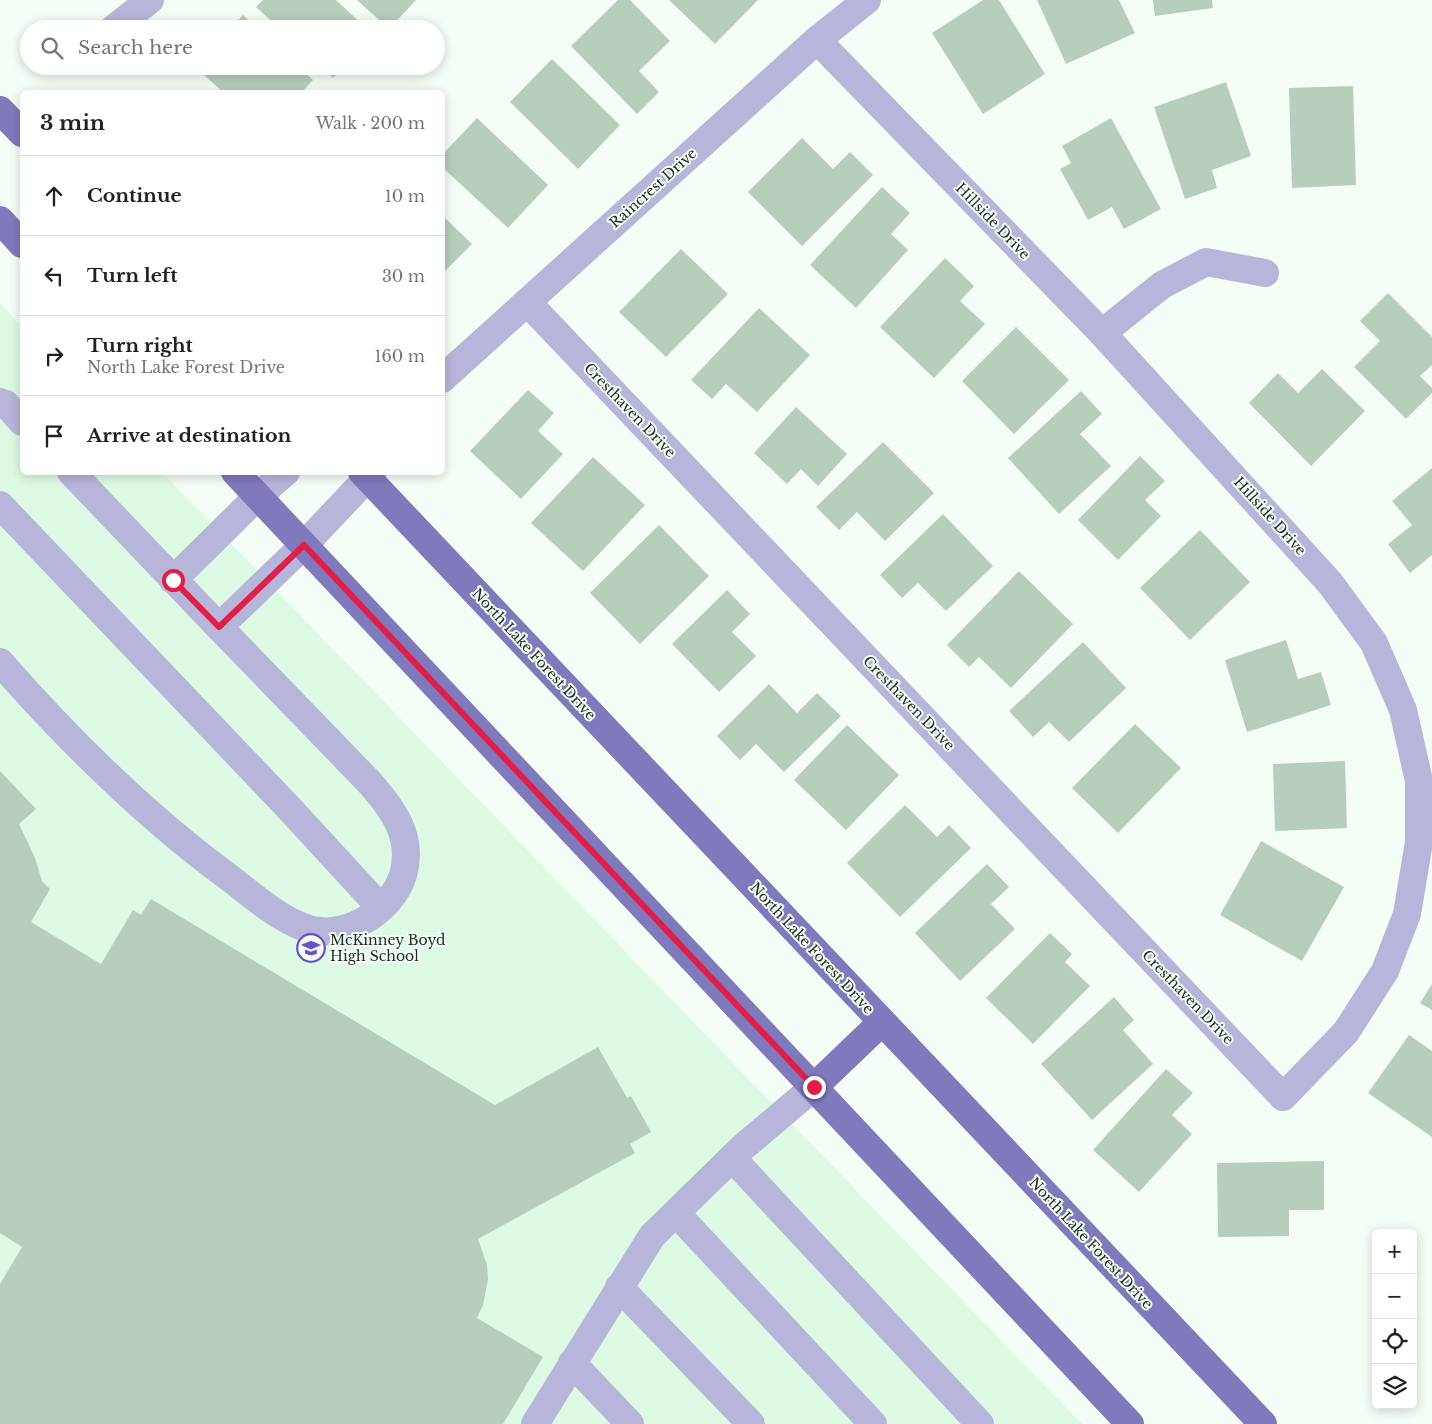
<!DOCTYPE html>
<meta charset="utf-8">
<style>
body{margin:0;font-family:"Libre Baskerville",serif;background:#f2f2f2;color:#202124}
.controls{position:absolute;right:15px;bottom:15px;display:grid;overflow:hidden;border-radius:8px;box-shadow:0 2px 12px #0003}
.controls button{width:45px;height:45px;display:grid;place-items:center;padding:0;border:0;border-bottom:1px solid #e0e0e0;background:#fff;color:#202124;font:25px sans-serif}
.stop{position:absolute;width:15px;height:15px;margin:-11px;border:4px solid #e11d48;border-radius:50%;background:#fff}
.stop.end{background:#e11d48;border-color:#fff;box-shadow:0 1px 5px #0008}
.list{margin:0;padding:0;list-style:none}
h2{display:flex;justify-content:space-between;align-items:center;height:65px;margin:0;padding:0 20px;font-size:21px}
h2 small{font-size:16px;font-weight:400;color:#757577}
.list li{display:grid;grid-template-columns:32px 1fr auto;gap:15px;align-items:center;box-sizing:border-box;height:80px;padding:0 20px;border-top:1px solid #e0e0e0}
.list b{display:block;font-size:19px;white-space:nowrap}
.list p{margin:0;font-size:16px;white-space:nowrap;color:#757577}
.list em{font-size:16px;font-style:normal;color:#757577}
.icon{flex:none;width:28px;height:28px;fill:none;stroke:currentColor;stroke-width:2;stroke-linecap:round;stroke-linejoin:round}
.map{position:relative;flex:none;width:1432px;height:1424px;overflow:hidden}
.search{position:absolute;background:#fff;box-shadow:0 2px 12px #0003;left:20px;top:20px;width:425px;height:55px;display:flex;align-items:center;gap:12px;box-sizing:border-box;padding:0 18px;border-radius:28px;color:#757577;font-size:19px}
.panel{position:absolute;background:#fff;box-shadow:0 2px 12px #0003;left:20px;top:90px;width:425px;height:385px;border-radius:8px}
.map>svg:first-child{display:block}
</style>
<div class="map">
<svg width="1432" height="1424" viewBox="0 0 1432 1424">
<rect width="100%" height="100%" fill="#f4fef6"/>
<!-- built -->
<polygon fill="#ddfbe4" points="0,303 22,327 22,472 163,473 1082,1424 0,1424"/>
<!-- building -->
<g fill="#b7cebc">
<polygon points="263,0 336,0 367,29 280,29 256,7"/>
<polygon points="357,0 416,0 389,29"/>
<polygon points="618,0 630,0 670,41 639,71 659,92 637,114 571,46"/>
<polygon points="669,0 758,0 715,44"/>
<polygon points="983,0 999,0 1045,74 983,114 932,33"/>
<polygon points="1037,0 1119,0 1135,33 1066,64"/>
<polygon points="1153,0 1212,0 1213,8 1155,16"/>
<polygon points="243,15 258,29 230,29"/>
<polygon points="552,59 620,125 578,169 510,102"/>
<polygon points="194,66 298,66 313,80 302,92 223,92"/>
<polygon points="320,66 344,66 333,78"/>
<polygon points="1226,82 1251,156 1212,170 1217,188 1185,199 1154,107"/>
<polygon points="1353,86 1356,185 1292,188 1289,88"/>
<polygon points="477,118 548,185 508,228 442,167 442,155"/>
<polygon points="1111,118 1161,209 1124,229 1112,207 1088,220 1060,169 1071,163 1062,146"/>
<polygon points="802,138 833,169 850,152 873,175 802,246 748,192"/>
<polygon points="882,187 910,213 891,234 908,250 856,308 810,265"/>
<polygon points="442,215 472,244 442,274"/>
<polygon points="681,249 728,294 666,357 619,312"/>
<polygon points="945,258 974,286 960,301 985,324 934,378 880,327"/>
<polygon points="1388,293 1432,337 1432,365 1420,376 1432,388 1432,393 1406,419 1354,367 1380,341 1360,321"/>
<polygon points="759,308 810,355 757,412 726,384 712,399 691,380"/>
<polygon points="1016,327 1069,380 1014,434 962,381"/>
<polygon points="1322,369 1365,411 1311,466 1249,403 1278,373 1298,393"/>
<polygon points="528,390 554,413 538,431 563,454 521,499 470,451"/>
<polygon points="1081,391 1102,414 1080,434 1111,466 1059,514 1008,458"/>
<polygon points="796,407 847,454 818,486 801,469 787,484 754,453"/>
<polygon points="883,442 934,493 885,541 857,512 839,530 816,507"/>
<polygon points="1140,456 1165,481 1145,500 1161,516 1118,560 1078,520"/>
<polygon points="593,457 645,505 583,571 531,523"/>
<polygon points="1432,468 1432,555 1410,573 1388,544 1412,525 1392,501"/>
<polygon points="943,514 993,566 946,611 918,583 902,598 880,575"/>
<polygon points="659,525 709,576 640,644 590,593"/>
<polygon points="1200,530 1250,582 1190,640 1140,588"/>
<polygon points="1019,571 1073,624 1011,688 979,657 969,667 947,645"/>
<polygon points="727,590 750,614 732,632 756,656 719,692 672,644"/>
<polygon points="1286,640 1298,679 1321,672 1331,705 1247,732 1225,660"/>
<polygon points="1083,642 1126,688 1069,742 1049,722 1033,737 1009,711"/>
<polygon points="769,684 797,713 817,693 841,716 784,772 756,744 740,760 717,736"/>
<polygon points="1135,724 1181,768 1118,833 1072,788"/>
<polygon points="847,725 899,775 846,830 794,780"/>
<polygon points="1345,761 1347,828 1275,831 1273,764"/>
<polygon points="0,771 36,809 19,824 35,858 42,881 50,889 31,922 101,964 133,910 141,915 151,899 495,1105 598,1047 627,1098 631,1096 651,1132 630,1144 635,1153 478,1239 487,1265 488,1279 483,1305 477,1318 543,1357 503,1424 0,1424 0,1284 22,1247 0,1233"/>
<polygon points="905,805 937,837 949,825 971,848 900,917 847,863"/>
<polygon points="1261,841 1344,887 1302,961 1220,915"/>
<polygon points="987,864 1009,887 991,904 1015,929 960,981 915,933"/>
<polygon points="1050,933 1072,954 1065,962 1090,986 1033,1044 986,998"/>
<polygon points="1432,984 1432,1010 1420,1003"/>
<polygon points="1114,997 1134,1020 1123,1030 1153,1064 1092,1120 1041,1064"/>
<polygon points="1409,1035 1432,1051 1432,1137 1368,1093"/>
<polygon points="1166,1069 1193,1093 1172,1115 1192,1134 1139,1192 1093,1150"/>
<polygon points="1324,1161 1324,1210 1289,1210 1289,1236 1218,1237 1217,1163"/>
</g>
<g fill="none" stroke-linecap="round" stroke-linejoin="round">
<!-- minor -->
<g stroke="#b8b5da" stroke-width="28">
<polyline points="113,29 150,0"/>
<polyline points="527,302 1283,1097 1346,1032 1385,971 1407,914 1419,842 1419,781 1403,710 1374,643 1330,583 1102,333 817,40"/>
<polyline points="1102,333 1162,285 1206,262 1265,273"/>
<polyline points="442,379 817,40 867,0"/>
<polyline points="0,402 6,404 22,422"/>
<polyline points="71,472 219,627"/>
<polyline points="0,505 288,807 381,908"/>
<polyline points="173,580 257,497 286,472"/>
<path d="M 0,662 C 70,742 145,816 231,879 C 253,896 277,917 303,927 C 341,943 391,913 403,875 C 414,837 393,809 369,782 L 219,627 L 304,545 L 373,472"/>
<polyline points="732,1158 980,1424"/>
<polyline points="676,1213 873,1424"/>
<polyline points="619,1287 751,1424"/>
<polyline points="572,1363 630,1424"/>
<polyline points="535,1424 652,1236 742,1148 814,1087"/>
</g>
<!-- major -->
<g stroke="#8079bb" stroke-width="28">
<polyline points="0,110 22,133"/>
<polyline points="0,220 22,244"/>
<polyline points="235,472 1130,1424"/>
<polyline points="362,472 1263,1424"/>
<polyline points="814,1087 882,1022"/>
</g>
</g>
<g fill="none" stroke-linecap="round" stroke-linejoin="round">
<!-- route -->
<polyline stroke="#e11d48" stroke-width="6" points="173,580 219,627 304,545 814,1087"/>
</g>
<!-- icons -->
<defs>
<symbol id="school-ring" viewBox="-11 -11 22 22"><circle r="9.5" fill="#f4fef6" stroke="#6950c9" stroke-width="1.5"/><path d="M0-5L7-2L0 1L-7-2ZM-4 1L0 2.5L4 1V4Q0 6-4 4Z" fill="#6950c9"/></symbol>
</defs>
<g fill-rule="evenodd">
<use href="#school-ring" x="295" y="932" width="32" height="32"/>
</g>
<g text-anchor="middle" stroke-width="4" stroke-linejoin="round" paint-order="stroke">
<!-- street labels -->
<g font-size="14" fill="#222b24" stroke="#f4fef6">
<text transform="translate(653 188) rotate(-42)" y="5">Raincrest Drive</text>
<text transform="translate(993 221) rotate(46)" y="5">Hillside Drive</text>
<text transform="translate(630 410) rotate(46)" y="5">Cresthaven Drive</text>
<text transform="translate(1270 516) rotate(48)" y="5">Hillside Drive</text>
<text transform="translate(534 654) rotate(47)" y="5">North Lake Forest Drive</text>
<text transform="translate(909 703) rotate(46)" y="5">Cresthaven Drive</text>
<text transform="translate(812 948) rotate(47)" y="5">North Lake Forest Drive</text>
<text transform="translate(1188 997) rotate(46)" y="5">Cresthaven Drive</text>
<text transform="translate(1091 1243) rotate(47)" y="5">North Lake Forest Drive</text>
</g>
<!-- poi labels -->
<g font-size="14" fill="#222b24" stroke="#f4fef6" text-anchor="start">
<text x="330" y="945">McKinney Boyd<tspan x="330" dy="16">High School</tspan></text>
</g>
</g>
</svg>
<div class="controls">
<button>+</button>
<button>−</button>
<button><svg class="icon" aria-label="locate" viewBox="0 0 24 24"><circle cx="12" cy="12" r="6"/><path d="M12 2v4M12 18v4M2 12h4M18 12h4"/></svg></button>
<button><svg class="icon" aria-label="layers" viewBox="0 0 24 24"><path d="M12 4l9 5-9 5-9-5zM3 14l9 5 9-5"/></svg></button>
</div>
<div class="stop" style="left:173px;top:580px"></div>
<div class="stop end" style="left:814px;top:1087px"></div>
<div class="search"><svg class="icon" aria-label="search" viewBox="0 0 24 24"><circle cx="10" cy="10" r="6"/><path d="M15 15l6 6"/></svg>Search here</div>
<section class="panel">
<h2>3 min<small>Walk · 200 m</small></h2>
<ul class="list">
<li><svg class="icon" aria-label="ahead" viewBox="0 0 24 24"><path d="M12 20V5M6 11l6-6 6 6"/></svg><div><b>Continue</b></div><em>10 m</em></li>
<li><svg class="icon" aria-label="left" viewBox="0 0 24 24"><path d="M17 20v-9H6M10 6l-5 5 5 5"/></svg><div><b>Turn left</b></div><em>30 m</em></li>
<li><svg class="icon" aria-label="right" viewBox="0 0 24 24"><path d="M7 20v-9h11M14 6l5 5-5 5"/></svg><div><b>Turn right</b><p>North Lake Forest Drive</p></div><em>160 m</em></li>
<li><svg class="icon" aria-label="arrive" viewBox="0 0 24 24"><path d="M6 21V4h12l-3 4 3 4H6"/></svg><div><b>Arrive at destination</b></div></li>
</ul>
</section>
</div>
